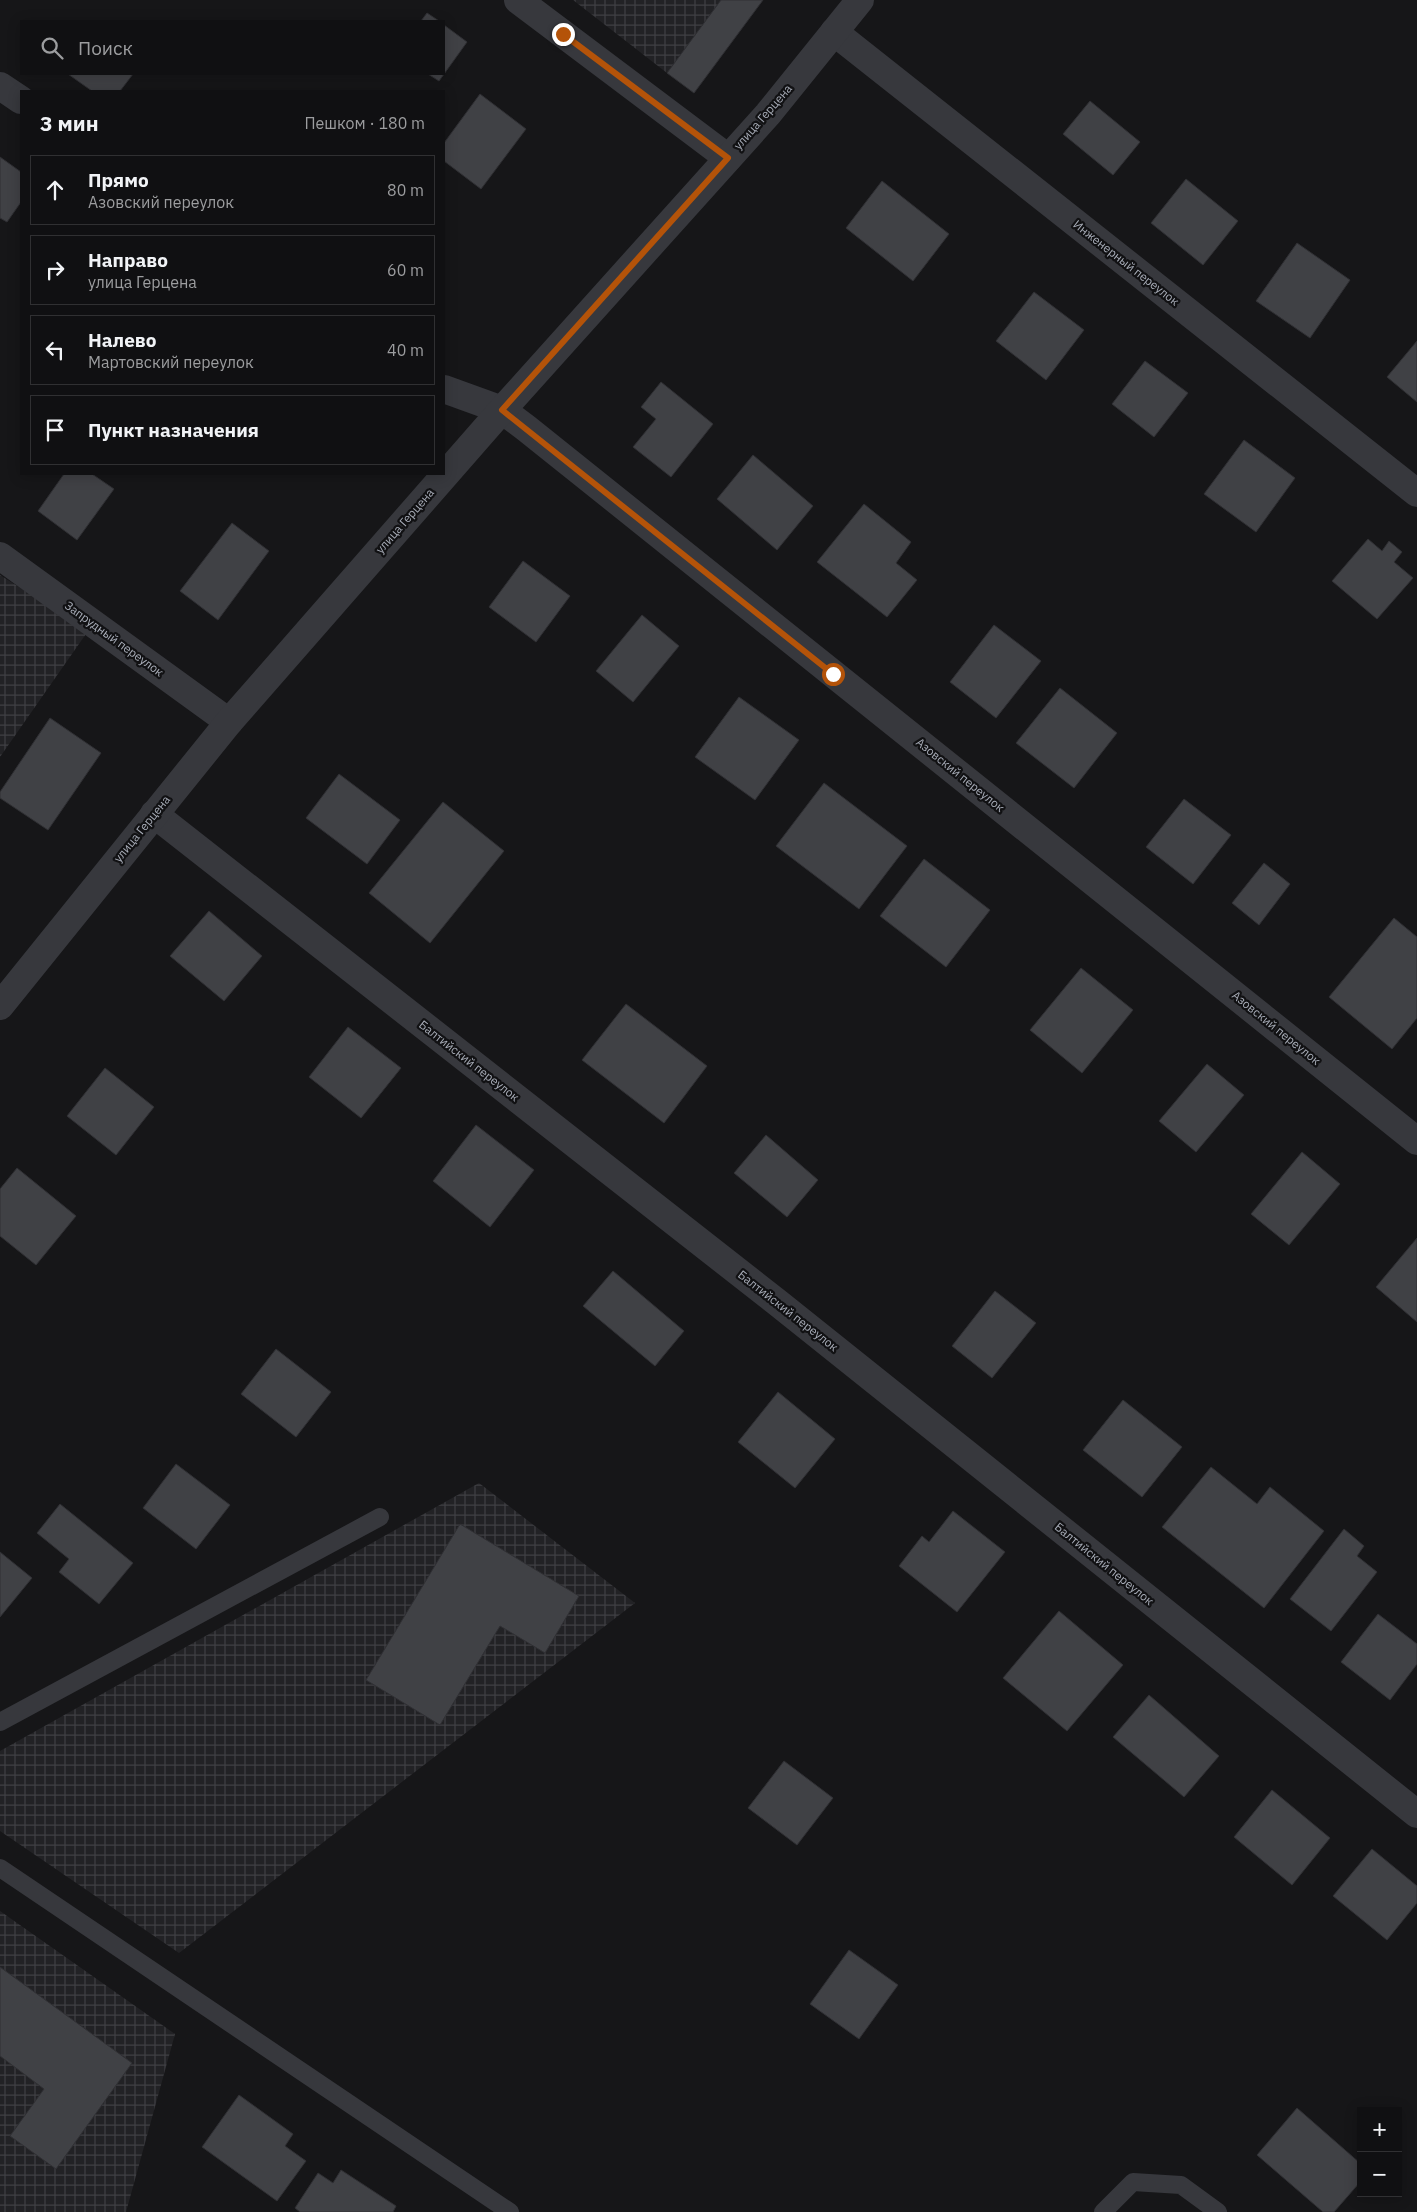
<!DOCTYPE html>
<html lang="ru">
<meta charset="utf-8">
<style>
body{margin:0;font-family:"IBM Plex Sans",sans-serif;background:#19191b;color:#f1f3f6}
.controls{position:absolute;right:15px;bottom:15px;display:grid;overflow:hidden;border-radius:0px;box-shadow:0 2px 12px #0003}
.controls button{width:45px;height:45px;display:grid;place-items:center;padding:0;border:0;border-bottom:1px solid #303032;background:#101012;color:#f1f3f6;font:25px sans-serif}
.stop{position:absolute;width:15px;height:15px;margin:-11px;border:4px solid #b45309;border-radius:50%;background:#fff}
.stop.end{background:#b45309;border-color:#fff;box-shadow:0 1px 5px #0008}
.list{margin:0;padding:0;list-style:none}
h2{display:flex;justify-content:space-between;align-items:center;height:65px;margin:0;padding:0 20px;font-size:21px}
h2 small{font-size:16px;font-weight:400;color:#9c9d9f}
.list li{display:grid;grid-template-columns:32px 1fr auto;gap:15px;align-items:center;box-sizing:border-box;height:70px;margin:0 10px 10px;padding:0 10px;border:1px solid #303032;border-radius:0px}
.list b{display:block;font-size:19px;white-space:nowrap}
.list p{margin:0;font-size:16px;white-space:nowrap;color:#9c9d9f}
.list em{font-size:16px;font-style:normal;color:#9c9d9f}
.icon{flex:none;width:28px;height:28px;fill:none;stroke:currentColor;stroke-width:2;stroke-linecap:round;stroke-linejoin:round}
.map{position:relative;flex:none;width:1417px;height:2212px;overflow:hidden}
.search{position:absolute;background:#101012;box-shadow:0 2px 12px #0003;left:20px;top:20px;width:425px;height:55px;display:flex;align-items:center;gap:12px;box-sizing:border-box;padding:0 18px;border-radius:0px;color:#9c9d9f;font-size:19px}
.panel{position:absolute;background:#101012;box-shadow:0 2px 12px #0003;left:20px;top:90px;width:425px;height:385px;border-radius:0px}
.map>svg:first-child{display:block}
</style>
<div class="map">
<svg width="1417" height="2212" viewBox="0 0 1417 2212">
<defs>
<pattern id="industrial-grid" width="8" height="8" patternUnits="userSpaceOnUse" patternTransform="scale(1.25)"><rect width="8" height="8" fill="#222225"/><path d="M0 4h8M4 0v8" fill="none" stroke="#3f3f43"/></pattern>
</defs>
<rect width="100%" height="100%" fill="#161618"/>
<!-- industrial -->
<g fill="url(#industrial-grid)">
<polygon points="573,0 721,0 667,73"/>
<polygon points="0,575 88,631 0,757"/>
<polygon points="479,1483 635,1603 179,1953 0,1831 0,1751"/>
<polygon points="0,1911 175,2034 126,2212 0,2212"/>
</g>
<!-- building -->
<g fill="#404145" stroke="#303034">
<polygon points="721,0 763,0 694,93 667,73"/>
<polygon points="427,13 439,21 421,21"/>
<polygon points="444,25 467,42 439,81 428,74 444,74"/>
<polygon points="68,74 133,74 120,91 92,91"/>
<polygon points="480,94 526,129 481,189 444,161 444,143"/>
<polygon points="1090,101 1140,142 1113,175 1063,134"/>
<polygon points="0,157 21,172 21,202 7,222 0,218"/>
<polygon points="1186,179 1238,221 1203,265 1151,223"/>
<polygon points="882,181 949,234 913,281 846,228"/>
<polygon points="1297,243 1350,280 1310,338 1256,301"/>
<polygon points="1034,292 1084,330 1046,380 996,341"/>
<polygon points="1417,341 1417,402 1387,377"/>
<polygon points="1145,361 1188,393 1154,437 1112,404"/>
<polygon points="661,382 713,424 671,477 633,447 656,419 641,407"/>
<polygon points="1244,440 1295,478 1256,532 1204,494"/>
<polygon points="753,455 813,506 777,550 717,499"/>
<polygon points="64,474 92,474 114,489 77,540 38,511"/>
<polygon points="864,504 911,542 896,563 917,580 887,617 817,562"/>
<polygon points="232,523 269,551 218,620 180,591"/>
<polygon points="1368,539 1382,551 1389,541 1402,552 1394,562 1413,578 1377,619 1332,581"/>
<polygon points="523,561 570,596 536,642 489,607"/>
<polygon points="642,615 679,646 633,702 596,671"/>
<polygon points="994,625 1041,661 996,718 950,682"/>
<polygon points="1060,688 1117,733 1074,788 1016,743"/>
<polygon points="739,697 799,740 755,800 695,757"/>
<polygon points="50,718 101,753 48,830 0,798 0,792"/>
<polygon points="339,774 400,820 367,864 306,818"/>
<polygon points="824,783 907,846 859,909 776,846"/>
<polygon points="1184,799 1231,835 1193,884 1146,847"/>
<polygon points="443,802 504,851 430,943 369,893"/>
<polygon points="924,859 990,910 946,967 880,916"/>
<polygon points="1264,863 1290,884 1259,925 1232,903"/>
<polygon points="209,911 262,956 224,1001 170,956"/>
<polygon points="1394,918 1417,937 1417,1018 1392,1049 1329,997"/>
<polygon points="1081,968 1133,1010 1082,1073 1030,1030"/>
<polygon points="626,1004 707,1066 664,1123 582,1060"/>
<polygon points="348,1027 401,1068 361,1118 309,1077"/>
<polygon points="1207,1064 1244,1095 1196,1152 1159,1121"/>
<polygon points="105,1068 154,1107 116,1155 67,1116"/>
<polygon points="476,1125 534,1170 490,1227 433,1181"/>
<polygon points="766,1135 818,1180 787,1217 734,1173"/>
<polygon points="1302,1152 1340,1184 1289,1245 1251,1214"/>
<polygon points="17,1168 76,1216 36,1265 0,1236 0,1189"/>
<polygon points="1417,1238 1417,1322 1376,1287"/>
<polygon points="613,1271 684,1331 655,1366 583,1306"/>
<polygon points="995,1291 1036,1323 992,1378 952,1346"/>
<polygon points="276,1349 331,1392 296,1437 241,1394"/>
<polygon points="778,1392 835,1439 795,1488 738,1442"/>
<polygon points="1123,1400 1182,1447 1142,1497 1083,1450"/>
<polygon points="176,1464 230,1505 196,1549 143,1508"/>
<polygon points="1211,1467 1257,1504 1270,1487 1324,1531 1264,1608 1162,1527"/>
<polygon points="60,1504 133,1563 99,1604 59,1572 69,1559 37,1533"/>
<polygon points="953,1511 1005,1552 957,1612 899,1566 922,1536 929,1542"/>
<polygon points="460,1524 579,1596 545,1653 500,1626 440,1725 366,1680"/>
<polygon points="1344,1529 1364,1546 1357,1556 1377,1572 1331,1631 1290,1599"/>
<polygon points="0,1552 32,1578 0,1617"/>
<polygon points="1059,1611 1123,1665 1067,1731 1003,1678"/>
<polygon points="1378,1614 1417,1644 1417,1664 1390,1700 1341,1662"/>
<polygon points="1149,1695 1219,1756 1184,1797 1113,1737"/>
<polygon points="784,1761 833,1798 797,1845 748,1808"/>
<polygon points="1272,1790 1330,1838 1292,1885 1234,1837"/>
<polygon points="1372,1849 1417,1886 1417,1903 1387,1940 1333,1896"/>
<polygon points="849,1950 898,1985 859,2039 810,2004"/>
<polygon points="0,1967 132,2063 56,2169 10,2136 44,2089 0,2056"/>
<polygon points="239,2095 293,2134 285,2146 306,2161 277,2201 202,2147"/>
<polygon points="1297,2108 1361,2164 1361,2181 1334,2212 1323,2212 1257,2155"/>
<polygon points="341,2170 396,2206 393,2212 300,2212 295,2208 318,2173 333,2183"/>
</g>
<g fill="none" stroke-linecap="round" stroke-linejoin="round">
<!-- service -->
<g stroke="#37383d" stroke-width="18">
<polyline points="0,1722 380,1517"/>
<polyline points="0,1868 510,2212"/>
<polyline points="1103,2212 1133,2182 1181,2185 1218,2212"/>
</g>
<!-- minor -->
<g stroke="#37383d" stroke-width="28">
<polyline points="518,0 728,158"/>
<polyline points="834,32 1417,493"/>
<polyline points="0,86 21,100"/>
<polyline points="444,389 502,410 526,428 1417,1141"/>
<polyline points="0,556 229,722"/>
<polyline points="154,814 778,1303 1417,1814"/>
<polyline points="0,1006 229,722 502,410 768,114 860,0"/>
</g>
</g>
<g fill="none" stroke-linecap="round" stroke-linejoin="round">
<!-- route -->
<polyline stroke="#b45309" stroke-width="6" points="563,34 728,158 502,410 833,674"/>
</g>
<g text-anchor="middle" stroke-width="4.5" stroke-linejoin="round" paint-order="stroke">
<!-- street labels -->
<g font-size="12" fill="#a8adb8" stroke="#111113">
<text transform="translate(763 117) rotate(-49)" y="4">улица Герцена</text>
<text transform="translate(1126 263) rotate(38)" y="4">Инженерный переулок</text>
<text transform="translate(405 521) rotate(-49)" y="4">улица Герцена</text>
<text transform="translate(114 639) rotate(36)" y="4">Запрудный переулок</text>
<text transform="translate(960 775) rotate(39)" y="4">Азовский переулок</text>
<text transform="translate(142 829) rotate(-51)" y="4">улица Герцена</text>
<text transform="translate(1276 1028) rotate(39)" y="4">Азовский переулок</text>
<text transform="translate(469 1061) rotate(38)" y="4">Балтийский переулок</text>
<text transform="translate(788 1311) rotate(38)" y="4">Балтийский переулок</text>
<text transform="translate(1104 1564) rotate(39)" y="4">Балтийский переулок</text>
</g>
</g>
</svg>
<div class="controls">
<button>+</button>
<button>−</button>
</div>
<div class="stop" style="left:833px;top:674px"></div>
<div class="stop end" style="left:563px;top:34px"></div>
<div class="search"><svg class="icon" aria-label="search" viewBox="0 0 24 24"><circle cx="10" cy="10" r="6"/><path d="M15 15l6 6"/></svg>Поиск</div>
<section class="panel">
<h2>3 мин<small>Пешком · 180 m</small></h2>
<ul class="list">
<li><svg class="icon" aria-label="ahead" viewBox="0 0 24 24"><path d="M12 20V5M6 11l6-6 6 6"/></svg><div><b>Прямо</b><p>Азовский переулок</p></div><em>80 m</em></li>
<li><svg class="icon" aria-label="right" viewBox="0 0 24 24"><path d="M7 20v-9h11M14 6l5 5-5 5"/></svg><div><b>Направо</b><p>улица Герцена</p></div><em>60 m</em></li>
<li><svg class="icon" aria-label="left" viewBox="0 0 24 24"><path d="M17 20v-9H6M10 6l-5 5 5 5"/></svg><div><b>Налево</b><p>Мартовский переулок</p></div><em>40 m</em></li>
<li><svg class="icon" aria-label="arrive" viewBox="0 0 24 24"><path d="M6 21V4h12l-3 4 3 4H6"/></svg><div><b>Пункт назначения</b></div></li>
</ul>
</section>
</div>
